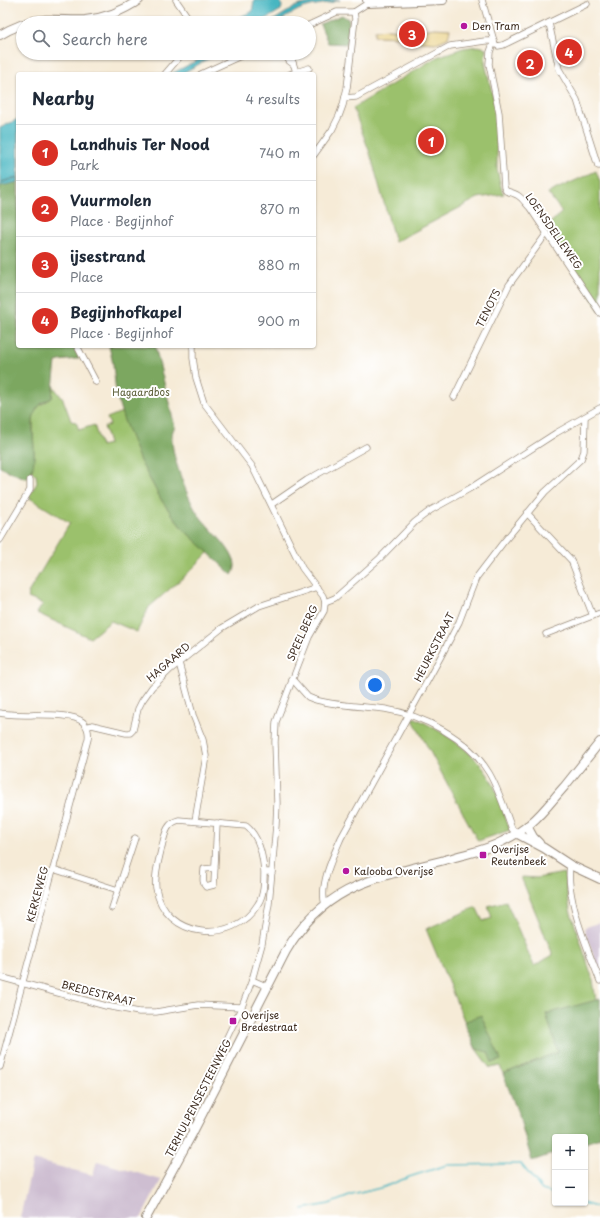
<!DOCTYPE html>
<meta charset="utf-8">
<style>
body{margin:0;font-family:"Playpen Sans",sans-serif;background:#f6f6f7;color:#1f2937}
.controls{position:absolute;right:12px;bottom:12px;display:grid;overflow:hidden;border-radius:4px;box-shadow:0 1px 3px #0004}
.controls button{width:36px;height:36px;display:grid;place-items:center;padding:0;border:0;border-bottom:1px solid #e0e1e3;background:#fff;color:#1f2937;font:20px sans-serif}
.you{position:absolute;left:375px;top:685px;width:14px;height:14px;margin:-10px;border:3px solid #fff;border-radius:50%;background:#1a73e8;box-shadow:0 0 0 6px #1a73e833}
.badge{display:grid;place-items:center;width:26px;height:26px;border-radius:50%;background:#d93025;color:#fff;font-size:13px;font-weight:700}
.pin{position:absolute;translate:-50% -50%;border:2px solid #fff;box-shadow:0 1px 4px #0006}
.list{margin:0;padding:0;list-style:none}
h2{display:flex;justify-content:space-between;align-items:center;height:52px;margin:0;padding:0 16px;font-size:17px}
h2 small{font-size:13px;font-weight:400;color:#747a83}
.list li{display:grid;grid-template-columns:26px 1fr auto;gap:12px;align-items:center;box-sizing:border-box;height:56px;padding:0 16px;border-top:1px solid #e0e1e3}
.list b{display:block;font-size:15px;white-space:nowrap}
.list p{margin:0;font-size:13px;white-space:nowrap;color:#747a83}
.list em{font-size:13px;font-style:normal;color:#747a83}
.icon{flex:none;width:22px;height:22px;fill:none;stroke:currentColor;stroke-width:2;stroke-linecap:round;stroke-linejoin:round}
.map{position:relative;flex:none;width:600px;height:1218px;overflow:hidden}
.search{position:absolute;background:#fff;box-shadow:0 1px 3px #0004;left:16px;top:16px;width:300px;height:44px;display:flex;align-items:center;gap:10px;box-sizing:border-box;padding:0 14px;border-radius:22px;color:#747a83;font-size:15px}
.panel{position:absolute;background:#fff;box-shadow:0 1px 3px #0004;left:16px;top:72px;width:300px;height:276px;border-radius:4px}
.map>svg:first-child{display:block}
</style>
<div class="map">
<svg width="600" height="1218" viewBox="0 0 600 1218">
<rect width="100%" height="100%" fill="#fff"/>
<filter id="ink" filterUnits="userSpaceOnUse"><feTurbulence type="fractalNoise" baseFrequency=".025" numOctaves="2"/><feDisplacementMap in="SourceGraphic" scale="8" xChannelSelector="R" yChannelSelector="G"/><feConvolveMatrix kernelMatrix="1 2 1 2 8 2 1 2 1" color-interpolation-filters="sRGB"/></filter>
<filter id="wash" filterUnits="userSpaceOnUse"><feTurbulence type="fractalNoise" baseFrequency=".012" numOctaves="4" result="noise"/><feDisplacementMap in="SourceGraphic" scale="16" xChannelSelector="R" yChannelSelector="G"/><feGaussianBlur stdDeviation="0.9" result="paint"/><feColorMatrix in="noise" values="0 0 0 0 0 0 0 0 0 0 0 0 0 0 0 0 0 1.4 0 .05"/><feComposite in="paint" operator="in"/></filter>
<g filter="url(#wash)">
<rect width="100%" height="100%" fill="#f6ebd7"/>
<!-- industrial -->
<g fill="#cebed1">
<polygon points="600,922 600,975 584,928"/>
<polygon points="33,1160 93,1175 97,1161 161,1180 141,1218 20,1218"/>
</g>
<!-- green -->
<g fill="#9bc16c" stroke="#6b7645">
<polygon points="478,46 486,48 485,63 494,101 497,121 497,169 502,191 504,194 478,198 395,242 370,153 353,108 437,57 463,48"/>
<polygon points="596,171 600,182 600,311 546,227 562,212 548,193"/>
<polygon points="53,386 63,399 71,421 76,422 79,430 94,425 101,446 109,444 104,427 110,425 107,418 122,412 140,461 162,501 182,528 209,552 186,575 149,607 137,632 111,621 90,638 37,613 43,604 28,598 29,594 28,593 70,523 28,497 37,483 36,475 32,473 34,456 33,423 34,413 39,406 52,398"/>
<path d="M 412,718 L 416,718 C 447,735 478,752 494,786 C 500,800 504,815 510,830 L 478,841 Z"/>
<polygon points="564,873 570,910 593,980 596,1001 547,1014 558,1052 503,1074 500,1066 490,1068 476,1049 426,929 476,907 483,921 492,918 488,906 506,901 534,966 553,955 521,877 537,878"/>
</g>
<!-- forest -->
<g fill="#7ca760" stroke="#5c683f">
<polygon points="342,15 348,19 349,21 347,44 328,43 320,24"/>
<path d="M 18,177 L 18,346 L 73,346 L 79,358 C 71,361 64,359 56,362 L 52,398 C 48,400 42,402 39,406 C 24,422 43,458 28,478 L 24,478 L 0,467 L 0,182 Z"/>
<path d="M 109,346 L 155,346 L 175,427 C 163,439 189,502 198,514 C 210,530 226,542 234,560 C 236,566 235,570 232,575 L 182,528 L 162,501 L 146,472 L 140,461 L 123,418 L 116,394 L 113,364 Z"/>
<polygon points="600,999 600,1138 585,1143 585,1137 555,1137 555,1153 532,1161 518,1113 503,1074 558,1052 546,1014"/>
<polygon points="481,1015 501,1060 492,1063 488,1052 476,1049 464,1022"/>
</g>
<!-- sand -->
<polygon fill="#eeda9e" stroke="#94825e" points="434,28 450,29 448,38 436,43 409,41 406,37 375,36 375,30 389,29 414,32"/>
<!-- water -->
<g fill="#47b6c1" stroke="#417070">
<polygon points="254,0 277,0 281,2 282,7 281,10 259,23 223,23 252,12"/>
<path d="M 321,0 L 340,0 C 329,4 315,4 303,8 C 291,12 282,23 269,23 L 297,6 Z"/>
<polygon points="215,53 224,53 208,59 181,74 171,74 204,57"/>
<polygon points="18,119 18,182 0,186 0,183 16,178 0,182 0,128"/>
</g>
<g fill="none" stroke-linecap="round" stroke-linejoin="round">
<!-- stream -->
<g stroke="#47b6c1" stroke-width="1.5">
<polyline points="582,1203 600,1208"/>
<polyline points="303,1209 329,1204 352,1195 384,1187 409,1177 447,1165 521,1164 542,1190 555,1194"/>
</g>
</g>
</g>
<g filter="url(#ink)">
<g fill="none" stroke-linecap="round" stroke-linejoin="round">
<defs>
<g id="minor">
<polyline points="176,0 187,16 189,23"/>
<path d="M 482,0 L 494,41 L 490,52 L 489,64 L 499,113 L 504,187 L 506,191 C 521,195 520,197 530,208 L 600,313"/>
<polyline points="354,12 368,3"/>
<polyline points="549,23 559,69 577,100 598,166 600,166"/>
<polyline points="309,25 337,12 354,12"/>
<polyline points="493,43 498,46 503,45 587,4"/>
<polyline points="285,53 289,61 293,64"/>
<polyline points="290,53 296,72 290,74"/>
<polyline points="296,72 309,68"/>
<polyline points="165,74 183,53"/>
<polyline points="201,74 247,53"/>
<polyline points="345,98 356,97 450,46 485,41 494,41"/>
<polyline points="314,155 332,130 339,116 343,105 347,88 355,19 354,12"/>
<polyline points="77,346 96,382"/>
<polyline points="454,397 509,285 547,233"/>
<polyline points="272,504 307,480 366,447"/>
<polyline points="527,513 571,560 593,616"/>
<polyline points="0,540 30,490 30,480"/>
<polyline points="325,602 335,598 380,558 415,522 431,510 469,489 556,433 600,408"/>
<polyline points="546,634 600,613"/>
<polyline points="179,663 193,715 203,740 206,756 195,821"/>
<path d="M 292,679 L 308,697 L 313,699 C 333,706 363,706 385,709 C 423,715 469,739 489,773 C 499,790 505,810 512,829 L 516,833"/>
<path d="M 0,713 C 21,718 69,710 83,722 C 88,727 89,733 88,739 L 0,1067"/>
<polyline points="87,727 92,725 126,733 130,733 133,730 138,709 142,701 152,687 171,669 222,628 259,606 317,587"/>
<path d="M 570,865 C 565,897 588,950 600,981"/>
<path d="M 215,868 L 204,869 C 204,875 201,882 206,887 L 214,885 L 217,823"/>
<polyline points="53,869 118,890"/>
<path d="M 264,872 C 264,882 264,895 258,904 C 233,946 164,939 156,888 C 154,874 159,860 162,846 C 165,835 166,823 179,820 L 246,826 C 259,836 263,857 264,872 L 272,872"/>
<path d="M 325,905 C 319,885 333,856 341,838 L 440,658 L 459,622 L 476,578 L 502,544 L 545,492 L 581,459 L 584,451 L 585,417"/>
<polyline points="112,908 135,838"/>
<polyline points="0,977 106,1006 139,1012 156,1012 198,1005 241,1007"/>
<polyline points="252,980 268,987"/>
<polyline points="193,1132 189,1123 195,1104 243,1004 252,980 262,944 269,904 276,825 277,803 275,742 276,722 309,637 324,611 325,602 323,596 302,568 252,466 204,403 196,378 193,358 193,346"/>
</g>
<g id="secondary">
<polyline points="367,0 368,3 443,0"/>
<path d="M 26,23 C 45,17 65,21 85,20 C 105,18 123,11 139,0"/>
<polyline points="0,35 9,30 23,24"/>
<polyline points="527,826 533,837 539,843"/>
<polyline points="516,833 544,848 570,865 600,879"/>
<path d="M 146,1218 L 193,1132 L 286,951 C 326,882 381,877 452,858 C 469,853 487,850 503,841 C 513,836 523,830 531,823 C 544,812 553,799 564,787 C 576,772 588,757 600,742"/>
</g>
</defs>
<!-- minor casing -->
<use href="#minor" stroke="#988a7a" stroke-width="7"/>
<!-- secondary casing -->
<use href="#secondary" stroke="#988a7a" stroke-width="10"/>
<!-- minor -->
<use href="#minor" stroke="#fff" stroke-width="5.5"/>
<!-- secondary -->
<use href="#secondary" stroke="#fff" stroke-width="8"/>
</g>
</g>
<!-- markers -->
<g fill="#b5179e" stroke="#fff" stroke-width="1.5">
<circle cx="464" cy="26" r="4"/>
<rect x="479" y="851" width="8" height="8" rx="2"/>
<circle cx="346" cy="871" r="4"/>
<rect x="229" y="1017" width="8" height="8" rx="2"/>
</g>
<g text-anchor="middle" stroke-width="4" stroke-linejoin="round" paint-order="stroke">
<!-- poi labels -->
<g font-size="10" fill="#3b2a1e" stroke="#fff" text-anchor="start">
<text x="472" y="30">Den Tram</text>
<text x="491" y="853">Overijse<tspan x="491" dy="12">Reutenbeek</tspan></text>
<text x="354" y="875">Kalooba Overijse</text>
<text x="241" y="1019">Overijse<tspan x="241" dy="12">Bredestraat</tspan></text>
</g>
<!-- street labels -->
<g font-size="10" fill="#3b2a1e" stroke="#fff">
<text transform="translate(554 231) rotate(55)" y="4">LOENSDELLEWEG</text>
<text transform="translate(488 308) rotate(-63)" y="4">TENOTS</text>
<text transform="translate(302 633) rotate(-66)" y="4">SPEELBERG</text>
<text transform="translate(434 647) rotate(-63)" y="4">HEURKSTRAAT</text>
<text transform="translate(168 662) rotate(-41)" y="4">HAGAARD</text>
<text transform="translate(37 894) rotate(-75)" y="4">KERKEWEG</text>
<text transform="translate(98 993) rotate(14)" y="4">BREDESTRAAT</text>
<text transform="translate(198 1098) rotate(-63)" y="4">TERHULPENSESTEENWEG</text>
</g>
<!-- park labels -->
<g font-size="10" fill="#5d5f39" stroke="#fff">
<text x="141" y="396">Hagaardbos</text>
</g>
</g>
</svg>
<div class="controls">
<button>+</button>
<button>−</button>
</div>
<div class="you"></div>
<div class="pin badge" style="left:431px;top:141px">1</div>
<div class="pin badge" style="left:530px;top:63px">2</div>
<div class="pin badge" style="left:412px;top:34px">3</div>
<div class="pin badge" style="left:569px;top:52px">4</div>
<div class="search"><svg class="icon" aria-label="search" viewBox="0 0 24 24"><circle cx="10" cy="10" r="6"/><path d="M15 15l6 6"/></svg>Search here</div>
<section class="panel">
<h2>Nearby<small>4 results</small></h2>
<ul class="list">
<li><span class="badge">1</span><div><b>Landhuis Ter Nood</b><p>Park</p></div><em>740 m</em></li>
<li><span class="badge">2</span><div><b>Vuurmolen</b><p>Place · Begijnhof</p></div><em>870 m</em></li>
<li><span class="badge">3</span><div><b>ijsestrand</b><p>Place</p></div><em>880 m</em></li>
<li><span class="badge">4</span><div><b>Begijnhofkapel</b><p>Place · Begijnhof</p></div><em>900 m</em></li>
</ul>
</section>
</div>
